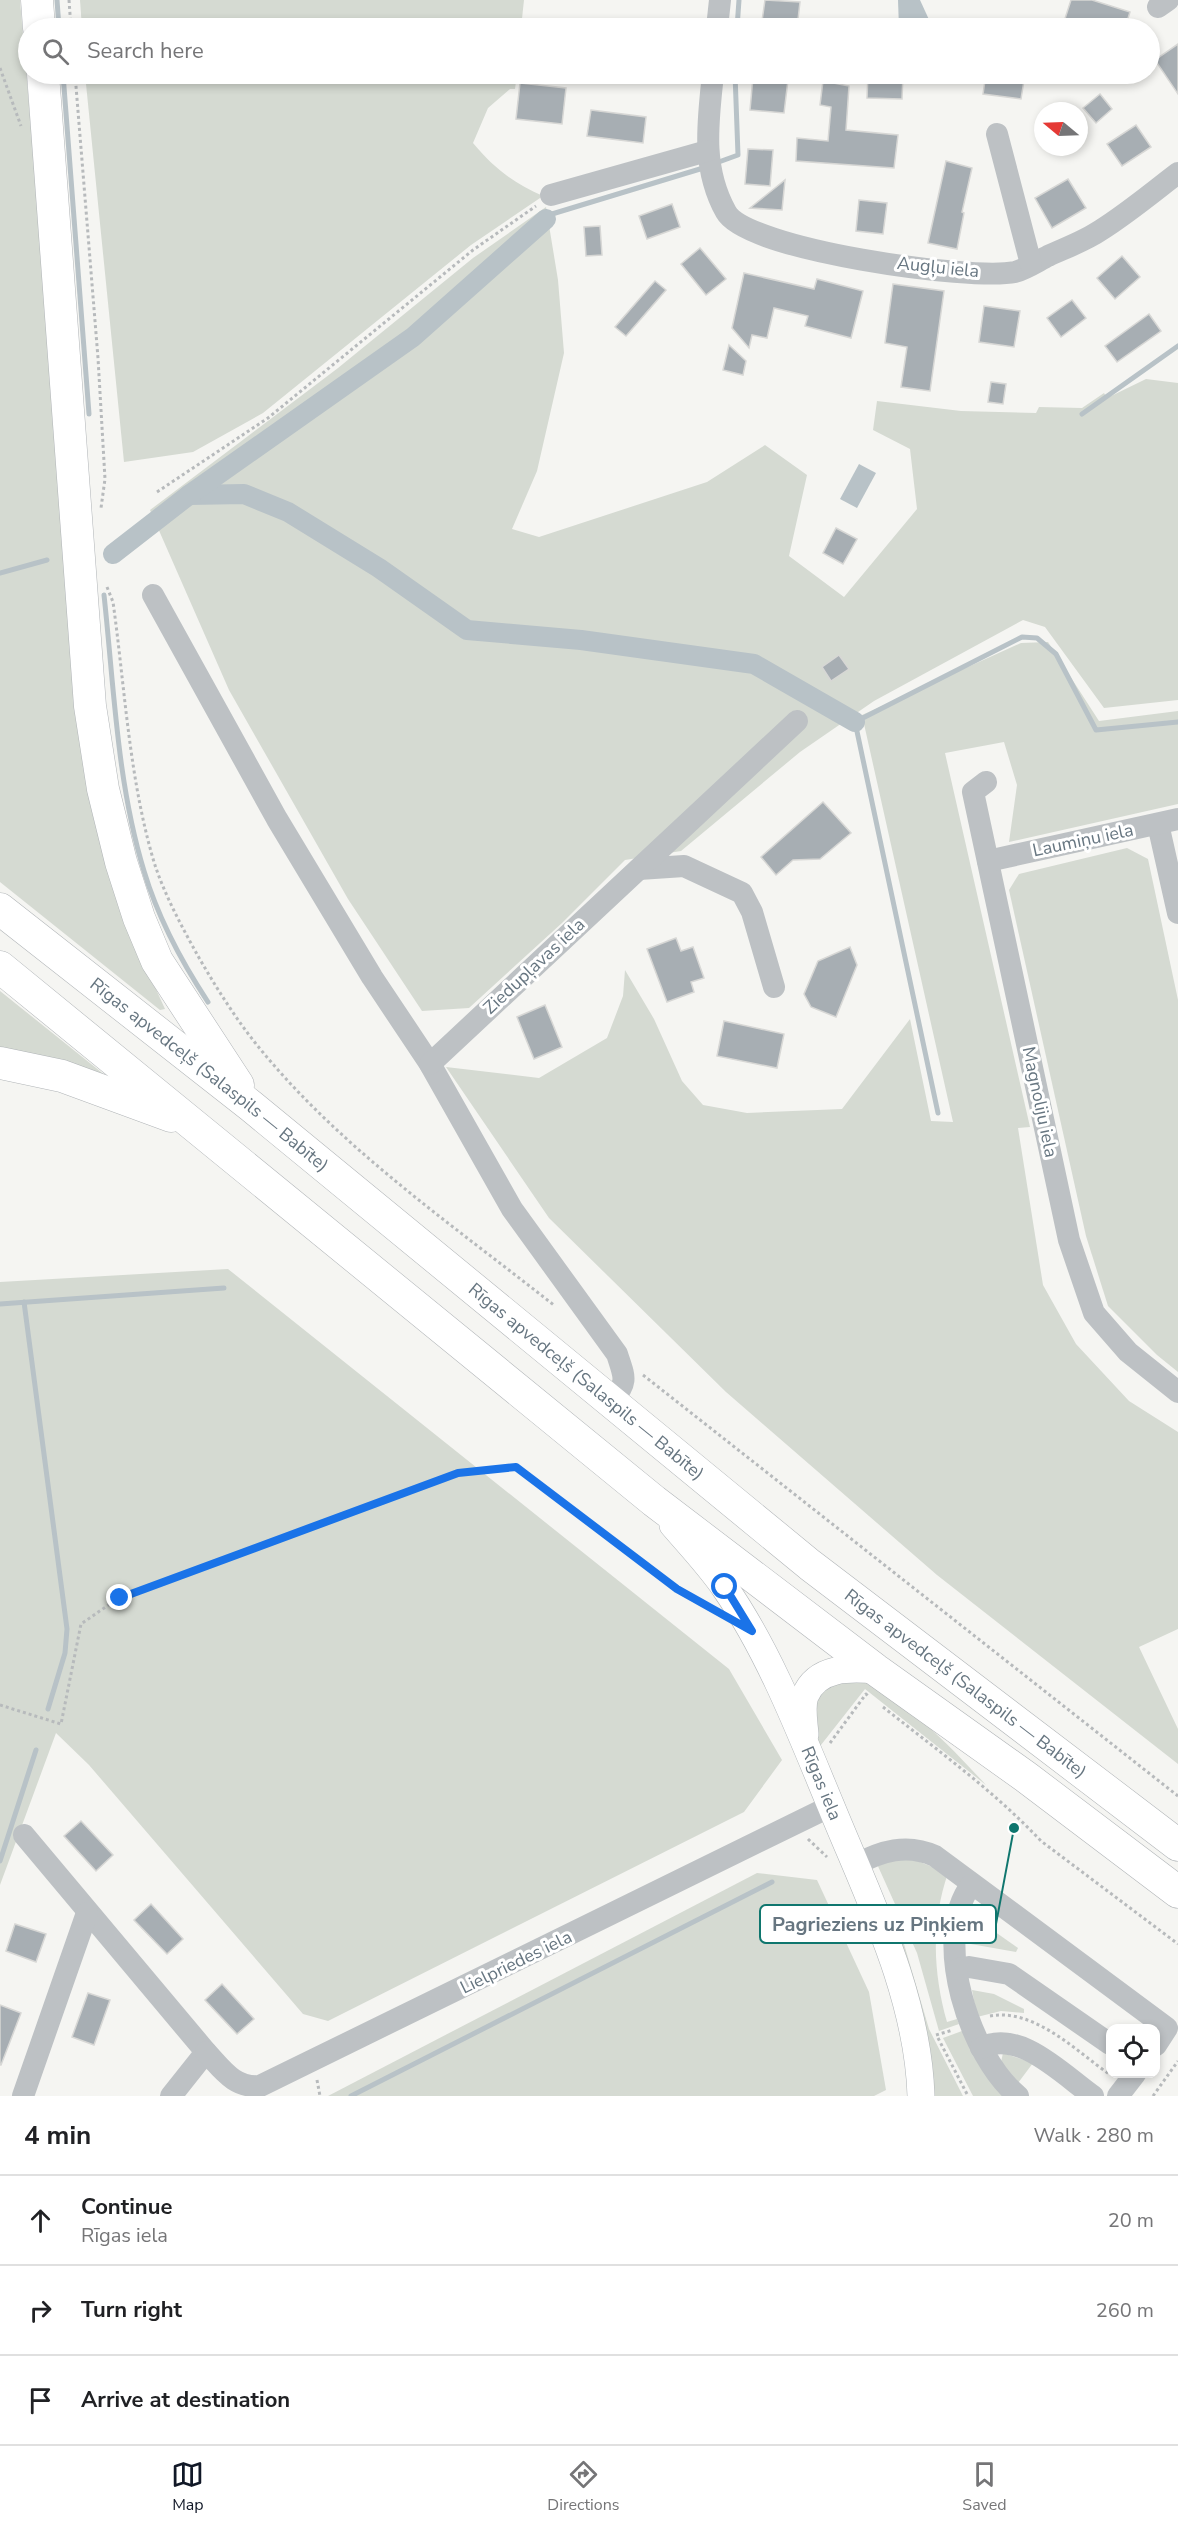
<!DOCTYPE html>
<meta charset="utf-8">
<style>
body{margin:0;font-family:"Nunito Sans",sans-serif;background:#f6f6f6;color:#202124}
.controls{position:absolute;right:18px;bottom:18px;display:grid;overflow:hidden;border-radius:12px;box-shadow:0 3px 9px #0003}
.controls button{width:54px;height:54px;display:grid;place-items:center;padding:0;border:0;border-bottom:2px solid #e0e0e0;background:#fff;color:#202124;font:30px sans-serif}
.compass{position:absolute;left:1034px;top:102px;width:54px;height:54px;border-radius:50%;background:#fff;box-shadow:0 3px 9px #0003;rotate:289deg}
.stop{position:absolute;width:18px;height:18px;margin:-14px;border:4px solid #1a73e8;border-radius:50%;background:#fff}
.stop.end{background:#1a73e8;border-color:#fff;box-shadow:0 2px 6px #0008}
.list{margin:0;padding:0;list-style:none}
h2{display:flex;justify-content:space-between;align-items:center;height:78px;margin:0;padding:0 24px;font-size:26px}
h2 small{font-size:20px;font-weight:400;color:#757577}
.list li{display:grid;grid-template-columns:39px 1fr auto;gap:18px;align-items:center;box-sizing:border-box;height:90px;padding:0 24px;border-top:2px solid #e0e0e0}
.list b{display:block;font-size:22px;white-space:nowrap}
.list p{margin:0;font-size:20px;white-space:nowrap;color:#757577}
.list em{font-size:20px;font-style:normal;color:#757577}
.icon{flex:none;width:33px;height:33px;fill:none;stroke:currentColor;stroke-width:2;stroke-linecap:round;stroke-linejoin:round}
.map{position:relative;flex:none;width:1178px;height:2096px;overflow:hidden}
.search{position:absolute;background:#fff;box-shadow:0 3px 9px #0003;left:18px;right:18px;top:18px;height:66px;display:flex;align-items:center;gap:15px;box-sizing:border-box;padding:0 21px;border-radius:33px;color:#757577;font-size:22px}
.sheet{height:348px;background:#fff}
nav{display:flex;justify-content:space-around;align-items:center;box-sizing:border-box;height:84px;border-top:2px solid #e0e0e0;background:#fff;font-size:16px;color:#757577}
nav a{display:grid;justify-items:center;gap:3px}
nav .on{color:#111827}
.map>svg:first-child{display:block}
</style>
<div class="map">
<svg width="1178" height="2096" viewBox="0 0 1178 2096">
<rect width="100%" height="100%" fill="#f5f5f2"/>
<!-- green -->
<g fill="#d5dad2">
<polygon points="0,0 20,0 39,220 124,919 165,1009 160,1010 0,882"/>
<polygon points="80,0 524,0 521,28 82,28"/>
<path d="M 85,74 L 517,74 L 515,89 L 510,89 L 488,108 L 473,143 C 494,168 513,183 543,196 L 471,245 L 263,413 L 193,452 L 124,462 Z"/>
<polygon points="546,207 558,280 564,353 537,471 512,529 539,537 707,482 765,445 807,475 789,556 844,597 917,509 910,449 873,430 877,401 961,411 1036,413 1039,407 1082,408 1104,393 1107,398 1146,379 1178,383 1178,700 1104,708 1045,627 1023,620 874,701 800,752 681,851 625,860 562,923 469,1008 422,1011 348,899 229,690 150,510 338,368 473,258"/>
<polygon points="1048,642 1099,721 1178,711 1178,804 1009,842 1017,785 1004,742 945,753 1030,1127 1018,1128 1043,1285 1076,1344 1129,1401 1178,1432 1178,1629 1139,1647 1178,1729 1178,1764 937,1575 726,1392 549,1218 446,1067 539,1078 607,1038 623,996 625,970 654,1019 682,1081 703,1105 747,1113 842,1109 910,1019 931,1121 953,1122 862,715 1021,643"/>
<polygon points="1127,848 1148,859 1178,1000 1178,1372 1157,1355 1108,1306 1086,1236 1009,890 1019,874"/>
<polygon points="0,991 116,1084 0,1057"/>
<polygon points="228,1269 729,1669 782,1760 744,1812 328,2021 303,2014 89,1765 56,1733 0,1885 0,1282"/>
<path d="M 858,1680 C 904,1697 953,1749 986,1785 L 865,1689 L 817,1750 L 814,1701 L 831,1682 Z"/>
<path d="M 902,1855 L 948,1873 C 931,1922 933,1972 947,2022 L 957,2019 L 959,2024 L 939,2031 L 917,1953 L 877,1864 Z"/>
<polygon points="872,1870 904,1944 929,2029 963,2096 935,2096 929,2049"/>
<polygon points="757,1873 817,1880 869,1992 886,2090 874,2096 328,2096"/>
<polygon points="971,1915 1018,1948 1016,1952 965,1943 968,1917"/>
<polygon points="972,1990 994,1994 1024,2009 1024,2013 1001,2011 977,2017"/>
<polygon points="962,2031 1006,2096 973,2096 943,2038"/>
<polygon points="1003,2053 1033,2063 1018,2083 1001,2062"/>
</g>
<!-- water -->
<g fill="#b8c2c7">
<polygon points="898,0 920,0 931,24 929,28 899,28"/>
<polygon points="859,464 876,473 857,508 840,499"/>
</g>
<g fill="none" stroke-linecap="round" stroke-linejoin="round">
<!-- stream -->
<g stroke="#b8c2c7" stroke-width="5">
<polyline points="57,0 59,28"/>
<polyline points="737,28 739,0"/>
<polyline points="63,74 89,414"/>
<polyline points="716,163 738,155 735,74"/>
<polyline points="546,219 552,214 700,169"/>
<polyline points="1082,414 1178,346"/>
<polyline points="0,573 47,560"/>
<path d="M 104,595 C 114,687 117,783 144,871 C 158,918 181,961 208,1002"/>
<polyline points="938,1113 855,722 1022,637 1037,638 1056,654 1096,730 1178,722"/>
<polyline points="24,1302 67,1629 65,1653 48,1709"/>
<polyline points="0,1304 224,1288"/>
<polyline points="0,1861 36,1750"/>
<polyline points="351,2096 772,1882"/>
</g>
<!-- canal -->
<g stroke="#b8c2c7" stroke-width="20">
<polyline points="189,495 244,494 288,512 379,568 467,630 581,640 754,664 855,722"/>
<polyline points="113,554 189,495 413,337 546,219"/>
</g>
</g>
<!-- building -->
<g fill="#a7aeb3" stroke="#d7d7d5" stroke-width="1.5">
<polygon points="765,0 800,2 797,28 761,28"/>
<polygon points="1071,0 1092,0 1130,12 1125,28 1111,25 1110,28 1062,28"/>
<polygon points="1178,44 1178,94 1155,60"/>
<polygon points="868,74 903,74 902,99 867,98"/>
<polygon points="986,74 1025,74 1021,99 983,94"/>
<polygon points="753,77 788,80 784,113 750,110"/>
<polygon points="823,81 849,86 846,130 898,135 894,168 796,161 797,138 828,141 831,107 820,105"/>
<polygon points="520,83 566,88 562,124 516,119"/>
<polygon points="1100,94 1112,109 1096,123 1083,108"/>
<polygon points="591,110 646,117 643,143 587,136"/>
<polygon points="1136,125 1151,147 1122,166 1107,144"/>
<polygon points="748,149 773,150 770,186 745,184"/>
<polygon points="946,161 972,168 962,212 964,213 957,249 928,243"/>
<polygon points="1068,179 1086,208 1052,228 1035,198"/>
<polygon points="785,180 782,210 750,208"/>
<polygon points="859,200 887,203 883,234 856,231"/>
<polygon points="672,204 680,227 647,239 639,216"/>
<polygon points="600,226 602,255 586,256 584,227"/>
<polygon points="700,248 726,279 706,295 681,264"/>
<polygon points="1122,256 1140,277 1115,299 1097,278"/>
<polygon points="744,273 814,289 817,279 863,291 851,338 805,326 808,316 774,308 767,338 752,335 749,348 732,328"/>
<polygon points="655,281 666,290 626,336 615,327"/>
<polygon points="893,284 944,291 930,391 901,387 907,347 885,343"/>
<polygon points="1072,300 1086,318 1061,337 1047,318"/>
<polygon points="984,306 1020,311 1014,347 979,342"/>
<polygon points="1149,314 1161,331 1117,362 1105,346"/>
<polygon points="729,345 746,361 743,375 723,370"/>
<polygon points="991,382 1006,384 1003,404 988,402"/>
<polygon points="836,528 857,539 843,564 823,553"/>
<polygon points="839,655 849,669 831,681 822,667"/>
<polygon points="823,802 851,833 820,859 793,860 776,875 761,857"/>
<polygon points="676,938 681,951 693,947 704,978 691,982 694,992 667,1002 647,949"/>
<polygon points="850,947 857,965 836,1017 811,1007 804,994 818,961"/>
<polygon points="545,1005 562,1047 534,1059 517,1017"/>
<polygon points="724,1021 784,1034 777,1068 717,1056"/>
<polygon points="81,1821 113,1855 96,1871 64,1836"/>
<polygon points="151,1904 183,1939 167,1954 134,1920"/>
<polygon points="15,1924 46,1934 36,1962 6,1951"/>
<polygon points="222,1984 254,2019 237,2034 205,2000"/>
<polygon points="88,1993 110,2000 94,2045 72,2037"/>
<polygon points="0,2005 21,2013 1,2065 0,2065"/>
</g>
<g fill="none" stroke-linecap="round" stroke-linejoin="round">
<defs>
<g id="major">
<path id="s1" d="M 673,1525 C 691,1546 710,1566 725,1588 C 770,1653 801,1734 831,1806 C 868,1897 918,1995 921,2096"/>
<path d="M 805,1734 C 804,1722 801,1707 805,1696 C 817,1666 851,1668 876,1670"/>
</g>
<g id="highway">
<polyline points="37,0 39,28"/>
<polyline points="43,74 90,706 103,789 121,862 139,918 157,961 238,1085"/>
<path id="s2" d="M 0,909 L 251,1106 L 810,1565 L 1178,1845"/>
<polyline points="0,967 654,1501 876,1670 1026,1777 1178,1892"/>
<polyline points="0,1063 62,1076 171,1116"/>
</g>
</defs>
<!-- major casing -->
<use href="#major" stroke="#b0b5b8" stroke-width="28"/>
<!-- highway casing -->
<use href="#highway" stroke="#b0b4b7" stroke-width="33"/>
<!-- path -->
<g stroke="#b7babc" stroke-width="3" stroke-dasharray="3 3" stroke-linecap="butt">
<polyline points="69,0 71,28"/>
<polyline points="0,68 21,126"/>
<polyline points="75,74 98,358 105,479 101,508"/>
<polyline points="157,492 268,418 473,250 536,206"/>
<path d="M 107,587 L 113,602 C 125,688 129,778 154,862 C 164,894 182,927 198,956 C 217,989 237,1021 261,1050 C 343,1150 454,1226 555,1306"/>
<polyline points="643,1375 1178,1796"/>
<polyline points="0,1705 61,1724 81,1624 120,1597 458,1473 516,1467 677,1589 711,1608"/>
<path d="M 883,1707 C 937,1750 994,1791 1041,1841 L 1178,1944"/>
<polyline points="830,1743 866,1694 868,1696"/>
<polyline points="808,1839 827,1857"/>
<path d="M 990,2016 C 1034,2008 1075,2050 1109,2074"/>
<polyline points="936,2035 953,2030"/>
<polyline points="938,2038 968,2096"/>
<polyline points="317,2080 320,2096"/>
<polyline points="1153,2096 1178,2061"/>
</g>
<!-- minor -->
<g stroke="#bdc1c4" stroke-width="22">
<polyline points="1158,7 1168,0"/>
<polyline points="717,28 720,0"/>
<path d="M 713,74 C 708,122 701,167 726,212 C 747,250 971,281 1015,272 C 1026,269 1038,261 1048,256 C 1065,248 1085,241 1101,230 C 1128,213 1153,192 1178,173"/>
<polyline points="997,134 1031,264"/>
<polyline points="551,195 707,151"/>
<path d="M 153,595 L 277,819 L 372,977 L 430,1064 L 512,1209 L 617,1354 C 624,1376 629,1382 612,1400"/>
<polyline points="986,782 973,792 1069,1240 1094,1313 1128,1352 1178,1392"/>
<polyline points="1158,824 1178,913"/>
<polyline points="988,861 1178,819"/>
<polyline points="639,869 684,866 742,893 752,912 774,987"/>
<polyline points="430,1064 797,721"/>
<polyline points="24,1835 206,2052 171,2096"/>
<path d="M 855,1865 C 881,1851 907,1843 935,1856 L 1167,2028 L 1156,2045"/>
<path d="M 971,1885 C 931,1939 970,2057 1018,2096"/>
<polyline points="957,1969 969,1967 1009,1974 1110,2044"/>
<path d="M 981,2048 C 1019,2028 1063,2075 1093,2096"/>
<path d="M 206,2052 C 223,2070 234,2088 260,2086 L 831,1806"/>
<polyline points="23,2096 87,1913"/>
<polyline points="1118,2096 1135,2074"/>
</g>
<!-- major -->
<use href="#major" stroke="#fff" stroke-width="27"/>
<!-- highway -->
<use href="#highway" stroke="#fff" stroke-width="32"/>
</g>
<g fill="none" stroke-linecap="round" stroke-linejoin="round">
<!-- route -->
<polyline stroke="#1a73e8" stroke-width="8" points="120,1598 458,1473 516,1467 677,1589 752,1631 725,1587"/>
</g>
<g text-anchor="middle" stroke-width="6" stroke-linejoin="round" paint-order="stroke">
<!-- street labels -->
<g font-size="18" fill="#677681" stroke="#fff">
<text transform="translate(938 267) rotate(6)" y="6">Augļu iela</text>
<text transform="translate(1083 840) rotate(-12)" y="6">Laumiņu iela</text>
<text transform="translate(534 966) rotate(-43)" y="6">Ziedupļavas iela</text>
<text dy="6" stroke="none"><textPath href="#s2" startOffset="267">Rīgas apvedceļš (Salaspils — Babīte)</textPath></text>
<text transform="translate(1040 1102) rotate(78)" y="6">Magnoliju iela</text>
<text dy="6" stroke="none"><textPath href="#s2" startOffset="753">Rīgas apvedceļš (Salaspils — Babīte)</textPath></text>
<text dy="6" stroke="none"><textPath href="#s2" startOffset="1238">Rīgas apvedceļš (Salaspils — Babīte)</textPath></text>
<text dy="6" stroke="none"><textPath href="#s1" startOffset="300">Rīgas iela</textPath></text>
<text transform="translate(516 1962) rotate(-26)" y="6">Lielpriedes iela</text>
</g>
</g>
<!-- callouts -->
<path fill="none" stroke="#0f766e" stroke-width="2" d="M1014 1828L996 1924"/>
<circle fill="#0f766e" stroke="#fff" stroke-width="2" cx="1014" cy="1828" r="6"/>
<rect fill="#fff" stroke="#0f766e" stroke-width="2" x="760" y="1905" width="236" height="38" rx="6"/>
<g font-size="20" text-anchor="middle" font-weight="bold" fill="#677681">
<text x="878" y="1931">Pagrieziens uz Piņķiem</text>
</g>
</svg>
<div class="controls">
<button><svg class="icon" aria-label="locate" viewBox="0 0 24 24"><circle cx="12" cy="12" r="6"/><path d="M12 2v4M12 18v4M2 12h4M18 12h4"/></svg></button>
</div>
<svg class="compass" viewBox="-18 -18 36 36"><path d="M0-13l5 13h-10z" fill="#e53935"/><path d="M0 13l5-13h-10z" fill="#757577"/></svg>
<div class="stop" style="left:725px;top:1587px"></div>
<div class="stop end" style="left:120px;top:1598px"></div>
<div class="search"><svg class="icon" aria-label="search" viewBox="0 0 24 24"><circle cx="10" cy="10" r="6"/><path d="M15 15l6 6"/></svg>Search here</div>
</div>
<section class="sheet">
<h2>4 min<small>Walk · 280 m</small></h2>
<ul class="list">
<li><svg class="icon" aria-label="ahead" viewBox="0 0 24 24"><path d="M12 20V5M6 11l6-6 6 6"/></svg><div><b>Continue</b><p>Rīgas iela</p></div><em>20 m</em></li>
<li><svg class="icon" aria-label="right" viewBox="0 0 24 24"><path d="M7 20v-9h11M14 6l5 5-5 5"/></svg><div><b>Turn right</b></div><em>260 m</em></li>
<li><svg class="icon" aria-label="arrive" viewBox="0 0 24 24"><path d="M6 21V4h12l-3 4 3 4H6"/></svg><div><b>Arrive at destination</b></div></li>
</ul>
</section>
<nav>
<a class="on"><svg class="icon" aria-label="map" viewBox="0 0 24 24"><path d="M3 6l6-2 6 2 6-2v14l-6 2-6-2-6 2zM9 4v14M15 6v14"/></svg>Map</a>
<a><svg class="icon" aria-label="directions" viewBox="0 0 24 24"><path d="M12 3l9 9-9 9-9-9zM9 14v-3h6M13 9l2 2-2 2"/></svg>Directions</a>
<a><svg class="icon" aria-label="saved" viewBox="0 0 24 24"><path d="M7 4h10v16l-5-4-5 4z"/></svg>Saved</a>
</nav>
